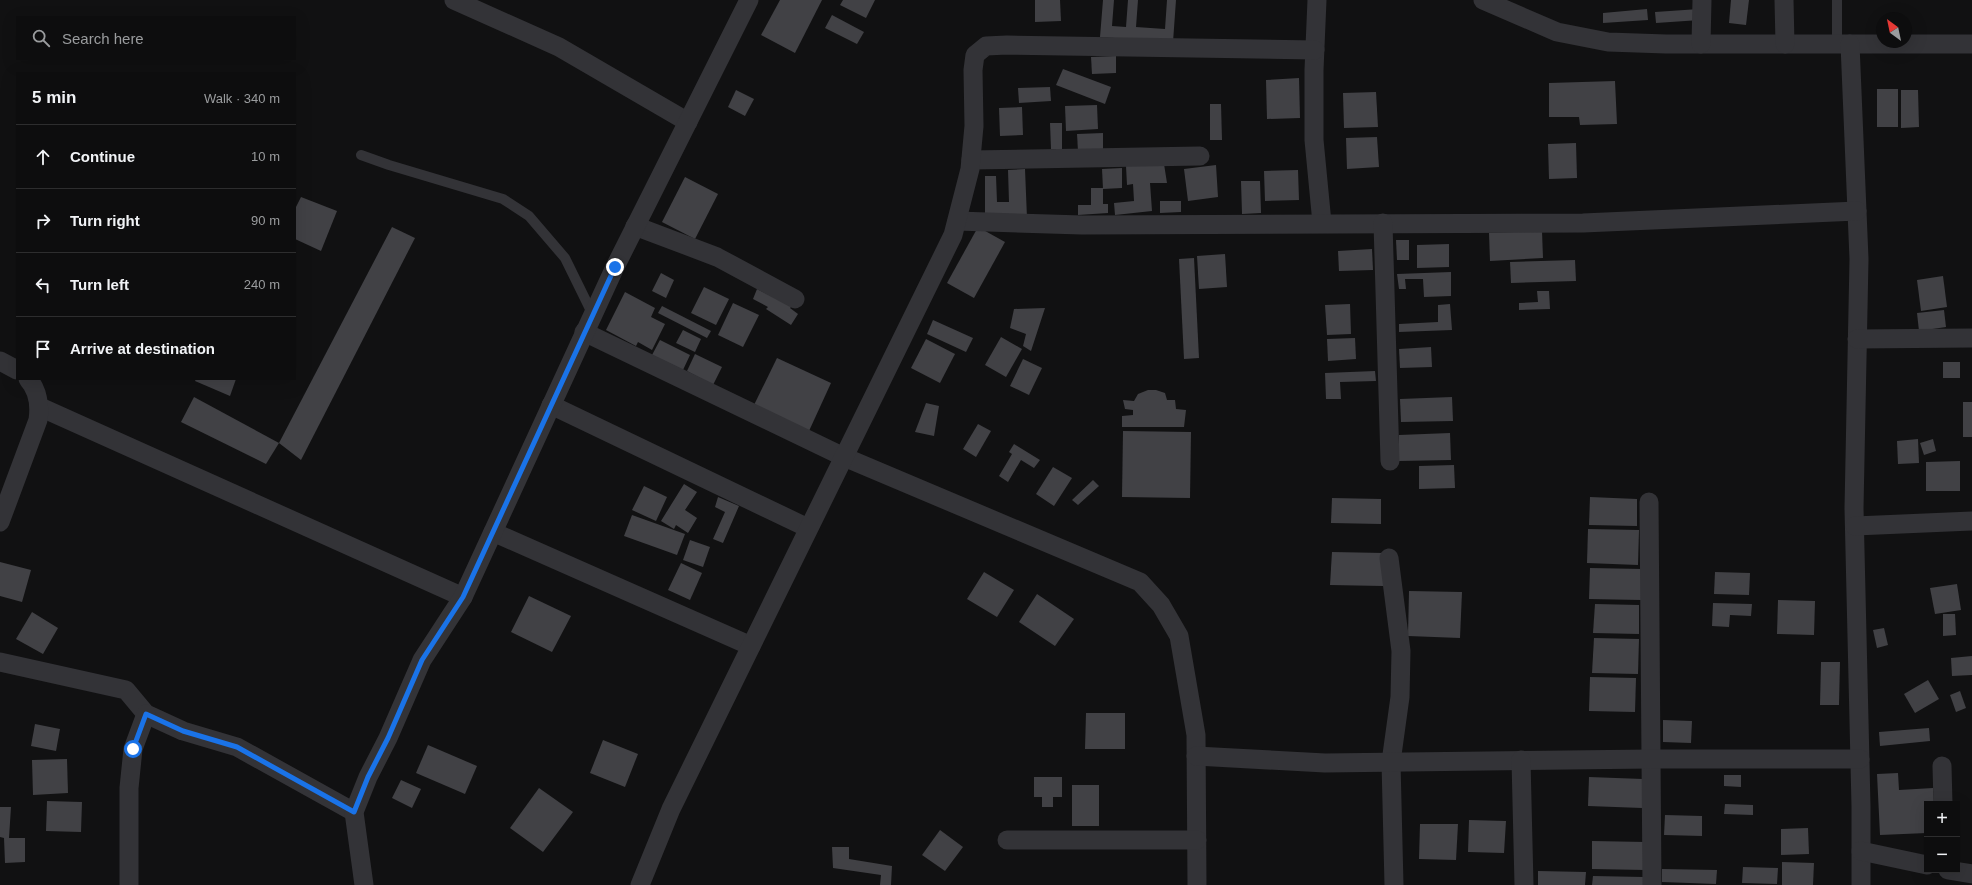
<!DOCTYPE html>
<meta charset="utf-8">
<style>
body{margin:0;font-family:Helvetica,sans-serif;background:#1b1b1c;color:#f1f3f6}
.controls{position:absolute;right:12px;bottom:12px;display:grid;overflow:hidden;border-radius:0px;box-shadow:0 4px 16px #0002}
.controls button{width:36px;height:36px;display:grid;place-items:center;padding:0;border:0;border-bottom:1px solid #2d2d2e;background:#0d0d0e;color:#f1f3f6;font:20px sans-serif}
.compass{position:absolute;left:1876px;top:12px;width:36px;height:36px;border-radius:50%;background:#0d0d0e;box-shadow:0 4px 16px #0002;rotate:327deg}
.stop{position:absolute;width:12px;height:12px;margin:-9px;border:3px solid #1a73e8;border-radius:50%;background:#fff}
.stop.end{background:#1a73e8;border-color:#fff;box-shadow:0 1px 4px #0008}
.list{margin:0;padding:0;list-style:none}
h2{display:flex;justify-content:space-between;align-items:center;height:52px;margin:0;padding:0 16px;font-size:17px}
h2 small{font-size:13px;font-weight:400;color:#9a9c9e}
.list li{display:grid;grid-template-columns:26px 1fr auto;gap:12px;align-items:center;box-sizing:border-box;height:64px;padding:0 16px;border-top:1px solid #2d2d2e}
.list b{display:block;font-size:15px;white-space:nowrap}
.list em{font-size:13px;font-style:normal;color:#9a9c9e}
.icon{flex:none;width:22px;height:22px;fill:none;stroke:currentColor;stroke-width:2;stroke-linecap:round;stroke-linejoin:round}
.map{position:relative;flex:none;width:1972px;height:885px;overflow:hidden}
.search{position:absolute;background:#0d0d0e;box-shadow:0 4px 16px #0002;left:16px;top:16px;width:280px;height:44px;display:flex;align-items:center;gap:10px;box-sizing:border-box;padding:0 14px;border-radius:0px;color:#9a9c9e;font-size:15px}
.panel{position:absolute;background:#0d0d0e;box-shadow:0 4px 16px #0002;left:16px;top:72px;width:280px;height:308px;border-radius:0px}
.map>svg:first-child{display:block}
</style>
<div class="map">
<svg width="1972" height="885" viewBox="0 0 1972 885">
<rect width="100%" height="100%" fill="#111112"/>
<!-- building -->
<g fill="#414145">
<polygon points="780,0 822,0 795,53 761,35"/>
<polygon points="843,0 875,0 866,18 840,5"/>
<polygon points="1035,0 1060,0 1061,21 1035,22"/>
<polygon points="1103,0 1114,0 1112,26 1126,27 1128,0 1138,0 1136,27 1165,29 1167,0 1176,0 1173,42 1100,37"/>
<polygon points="1731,0 1749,0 1746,25 1729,23"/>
<polygon points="1647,9 1648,20 1603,23 1603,13"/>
<polygon points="1699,9 1700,20 1656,23 1655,12"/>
<polygon points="832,15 864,32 857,44 825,28"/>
<polygon points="1116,56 1116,73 1092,74 1091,57"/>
<polygon points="1063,69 1111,87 1105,104 1056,85"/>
<polygon points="1299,78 1300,118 1267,119 1266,80"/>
<polygon points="1615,81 1617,124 1580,125 1579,117 1549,117 1549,83"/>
<polygon points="1050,87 1051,101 1019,103 1018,88"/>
<rect x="1877" y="89" width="21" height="38"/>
<polygon points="736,90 754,99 745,116 728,107"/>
<polygon points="1901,90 1918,90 1919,127 1901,128"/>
<polygon points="1376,92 1378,127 1344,128 1343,93"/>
<polygon points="1210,104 1221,104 1222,140 1210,140"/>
<polygon points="1097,105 1098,129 1066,131 1065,106"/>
<polygon points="1022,107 1023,135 1000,136 999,108"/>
<polygon points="1050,123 1062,123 1062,149 1051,149"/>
<polygon points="1103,133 1103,150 1078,151 1077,134"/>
<polygon points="1377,137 1379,167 1347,169 1346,138"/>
<polygon points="1576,143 1577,178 1549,179 1548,144"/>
<polygon points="1164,164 1167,183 1150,183 1152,211 1115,215 1114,203 1134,201 1133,184 1127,185 1126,166"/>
<polygon points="1216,165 1218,197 1188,201 1184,169"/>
<polygon points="1122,168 1122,188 1103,189 1102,169"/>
<polygon points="1025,169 1027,218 985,219 985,176 996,176 997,202 1009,202 1008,170"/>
<polygon points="1298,170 1299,200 1265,201 1264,171"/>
<polygon points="685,177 718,194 695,239 662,222"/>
<polygon points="1241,181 1260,181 1261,213 1242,214"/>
<polygon points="1091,188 1103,188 1103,204 1108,204 1108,213 1078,215 1078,205 1091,205"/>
<polygon points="301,197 337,211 321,251 295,239 295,209"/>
<polygon points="1160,201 1181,201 1181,212 1160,213"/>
<polygon points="392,227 415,238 301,460 279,443"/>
<polygon points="978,227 1005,242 974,298 947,283"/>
<polygon points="1542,231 1543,258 1490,261 1489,233"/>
<polygon points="1396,240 1409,240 1409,260 1397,260"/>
<polygon points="1449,244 1449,267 1417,268 1417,245"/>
<polygon points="1372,249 1373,270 1339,271 1338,251"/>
<polygon points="1225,254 1227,287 1199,289 1197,256"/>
<polygon points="1194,258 1199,358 1184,359 1179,259"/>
<polygon points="1575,260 1576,281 1511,283 1510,262"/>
<polygon points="1451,272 1451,296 1424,297 1423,279 1405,279 1406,289 1399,289 1397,274"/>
<polygon points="661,273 674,280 666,298 652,291"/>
<polygon points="1943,276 1947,307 1921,311 1917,280"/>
<polygon points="704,287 729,299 716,325 691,313"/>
<polygon points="757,289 792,306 790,308 798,314 791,325 766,309 768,307 753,299"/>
<polygon points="1537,291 1549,291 1550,309 1519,310 1519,303 1538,302"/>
<polygon points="625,292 655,308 651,317 665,324 652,350 638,342 636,346 606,330"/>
<polygon points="733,303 759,315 743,347 718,335"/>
<polygon points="1350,304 1351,334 1327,335 1325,305"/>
<polygon points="1450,304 1452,330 1399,332 1399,324 1438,322 1438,305"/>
<polygon points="662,306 711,331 707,338 658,313"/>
<polygon points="1045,308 1031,351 1023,346 1026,334 1010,328 1014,309"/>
<polygon points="1944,310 1946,327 1919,331 1917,313"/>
<polygon points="933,320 973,338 966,352 927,334"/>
<polygon points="683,330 701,339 695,352 676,343"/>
<polygon points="1001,337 1022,349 1006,377 985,365"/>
<polygon points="1355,338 1356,359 1328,361 1327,339"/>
<polygon points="926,339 955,354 940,383 911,368"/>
<polygon points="660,340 690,355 683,370 652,355"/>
<polygon points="1431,347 1432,367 1400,368 1399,349"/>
<polygon points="695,354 722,367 713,385 687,371"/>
<polygon points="777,358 831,383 809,431 754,405"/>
<polygon points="1023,359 1042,368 1029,395 1010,386"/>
<rect x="1943" y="362" width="17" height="16"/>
<polygon points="1375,371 1376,381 1340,382 1341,399 1326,399 1325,373"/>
<polygon points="196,379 236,379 230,396 195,381"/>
<polygon points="1148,390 1156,390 1165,393 1167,400 1175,400 1176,409 1186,410 1184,427 1122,427 1122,416 1133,415 1133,410 1125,409 1123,400 1134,401 1138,394"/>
<polygon points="194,397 279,443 266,464 181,422"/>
<polygon points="1452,397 1453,421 1401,422 1400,399"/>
<rect x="1963" y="402" width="9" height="35"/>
<polygon points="926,403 939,406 934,436 915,432"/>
<polygon points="978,424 991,431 976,457 963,449"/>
<polygon points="1123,431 1191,432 1190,498 1122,497"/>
<polygon points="1450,433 1451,460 1399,461 1399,435"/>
<polygon points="1918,439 1919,463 1898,464 1897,441"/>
<polygon points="1933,439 1936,451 1924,455 1920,443"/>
<polygon points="1014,444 1040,460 1034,468 1021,460 1008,482 999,476 1012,454 1009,452"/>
<polygon points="1960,461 1960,491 1926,491 1926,462"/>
<polygon points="1454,465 1455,488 1419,489 1419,466"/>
<polygon points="1053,467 1072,478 1054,506 1036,494"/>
<polygon points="1093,480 1099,486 1078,505 1072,500"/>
<polygon points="684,484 697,492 685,510 697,518 688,533 676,525 674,529 661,521"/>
<polygon points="644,486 667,497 656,521 632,510"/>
<polygon points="718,497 739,506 723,543 713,539 725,512 715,507"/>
<polygon points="1590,497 1637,499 1637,526 1589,525"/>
<polygon points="1332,498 1381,499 1381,524 1331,523"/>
<polygon points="632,515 685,534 677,555 624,536"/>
<polygon points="1588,529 1639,530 1638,565 1587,563"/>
<polygon points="690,540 710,547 703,567 683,560"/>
<polygon points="1332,552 1384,553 1383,586 1330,585"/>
<polygon points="0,562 31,570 22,602 0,596"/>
<polygon points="681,563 702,573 690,600 668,590"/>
<polygon points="1590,568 1643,569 1641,600 1589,599"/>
<polygon points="984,572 1014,590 997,617 967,599"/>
<polygon points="1715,572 1750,573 1749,595 1714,594"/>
<polygon points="1957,584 1961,610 1935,614 1930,588"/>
<polygon points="1409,591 1462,592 1460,638 1408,636"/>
<polygon points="1037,594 1074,619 1055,646 1019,622"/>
<polygon points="529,596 571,616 552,652 511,632"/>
<polygon points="1778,600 1815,601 1814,635 1777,634"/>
<polygon points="1713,603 1752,604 1751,616 1730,615 1729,627 1712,626"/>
<polygon points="1595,604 1639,605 1639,634 1593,633"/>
<polygon points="32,612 58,628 43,654 16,639"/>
<polygon points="1943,614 1955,614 1956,635 1943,636"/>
<polygon points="1884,628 1888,645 1877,648 1873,630"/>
<polygon points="1594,638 1639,639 1638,674 1592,673"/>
<polygon points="1972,656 1972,675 1952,676 1951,658"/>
<polygon points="1821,662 1840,662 1839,705 1820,705"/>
<polygon points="1590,677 1636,678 1635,712 1589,711"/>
<polygon points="1928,680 1939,699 1915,713 1904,694"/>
<polygon points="1960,691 1966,708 1956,712 1950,695"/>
<polygon points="1086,713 1125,713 1125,749 1085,749"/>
<polygon points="1663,720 1692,721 1691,743 1663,742"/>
<polygon points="35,724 60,729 56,751 31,746"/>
<polygon points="1929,728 1930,741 1880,746 1879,732"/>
<polygon points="603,740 638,754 625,787 590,773"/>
<polygon points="428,745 477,766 465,794 416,773"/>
<polygon points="67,759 68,793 33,795 32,760"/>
<polygon points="1898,773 1899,790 1933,788 1934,804 1927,804 1927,833 1880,835 1877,774"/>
<polygon points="1724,775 1741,775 1741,787 1724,786"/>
<polygon points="1034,777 1062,777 1062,797 1053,797 1053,807 1042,807 1042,797 1034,797"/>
<polygon points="1589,777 1643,779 1642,808 1588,806"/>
<polygon points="401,780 421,789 412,808 392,798"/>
<rect x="1072" y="785" width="27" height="41"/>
<polygon points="539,788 573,812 543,852 510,828"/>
<polygon points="47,801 82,802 81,832 46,831"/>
<polygon points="1725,804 1753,805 1753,815 1724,814"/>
<polygon points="0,807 11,807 9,838 25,838 25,862 5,863 4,838 0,837"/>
<polygon points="1665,815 1702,816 1702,836 1664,835"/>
<polygon points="1469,820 1506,821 1504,853 1468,852"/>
<polygon points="1420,824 1458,824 1456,860 1419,859"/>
<polygon points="1808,828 1809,854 1781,855 1781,829"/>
<polygon points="940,830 963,847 945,871 922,855"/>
<polygon points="1592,841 1646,842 1645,870 1592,869"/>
<polygon points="832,847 849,847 849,859 892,866 891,885 880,885 881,875 833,868"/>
<polygon points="1782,862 1814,863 1813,885 1782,885"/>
<polygon points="1743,867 1778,868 1777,884 1742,883"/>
<polygon points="1662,869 1717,870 1716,884 1662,882"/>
<polygon points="1538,871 1586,872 1585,885 1538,885"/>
<polygon points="1593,876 1644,877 1644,885 1592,885"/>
</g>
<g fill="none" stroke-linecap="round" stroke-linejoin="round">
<!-- lane -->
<g stroke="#333337" stroke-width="10">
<polyline points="1837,44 1837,0"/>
<polyline points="361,155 389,165 503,199 529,216 565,258 593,315"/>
</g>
<!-- street -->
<g stroke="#333337" stroke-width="19">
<polyline points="454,0 559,47 688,122"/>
<polyline points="1317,0 1314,70 1314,140 1322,223"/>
<polyline points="1483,0 1557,32 1608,42 1666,44 1972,44"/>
<polyline points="1784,0 1785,44"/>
<polyline points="1701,44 1702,0"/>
<polyline points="1850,44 1859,259 1854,508 1861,806 1861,885"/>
<polyline points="971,160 1200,156"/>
<polyline points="957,221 1082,225 1583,223 1857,211"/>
<polyline points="1383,223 1390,461"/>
<polyline points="635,226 717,257 795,299"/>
<polyline points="584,332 844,457 1140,582 1161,605 1179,636 1196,735 1197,885"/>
<polyline points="1857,339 1972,338"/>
<polyline points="0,361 17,370"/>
<polyline points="551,405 808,528"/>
<polyline points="40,407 463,597"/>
<polyline points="1649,502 1652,885"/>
<path d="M 0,522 L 38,420 C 40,406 38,390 28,379"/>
<polyline points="1855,526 1972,521"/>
<polyline points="493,532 751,646"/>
<polyline points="1389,558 1401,651 1400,697 1391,762 1394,885"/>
<polyline points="0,662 126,690 146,714 183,731 237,747 354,812"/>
<polyline points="1196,756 1325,763 1651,759 1860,759"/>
<polyline points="1521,760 1524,885"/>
<polyline points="1942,766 1943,804"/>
<polyline points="1007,840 1197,840"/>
<polyline points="1861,851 1927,865"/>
<polyline points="1948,870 1972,874"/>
<polyline points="129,885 129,788 133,749 146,714"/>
<polyline points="364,885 354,812 368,777 388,738 422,660 463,597 615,267 749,0"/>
<polyline points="640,885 671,809 953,235 970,169 974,126 973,70 975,55 986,46 1007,45 1315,50"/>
</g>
</g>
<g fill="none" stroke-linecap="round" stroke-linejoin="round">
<!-- route -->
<polyline stroke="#1a73e8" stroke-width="5" points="133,749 146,714 183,731 237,747 354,812 368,777 388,738 422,660 463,597 615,267"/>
</g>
</svg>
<div class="controls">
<button>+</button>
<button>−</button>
</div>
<svg class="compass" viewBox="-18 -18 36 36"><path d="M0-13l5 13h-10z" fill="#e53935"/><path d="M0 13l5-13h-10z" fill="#9a9c9e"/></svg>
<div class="stop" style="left:133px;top:749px"></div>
<div class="stop end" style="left:615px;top:267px"></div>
<div class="search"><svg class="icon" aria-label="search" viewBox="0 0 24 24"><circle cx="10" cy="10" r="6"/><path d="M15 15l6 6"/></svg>Search here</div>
<section class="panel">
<h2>5 min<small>Walk · 340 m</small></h2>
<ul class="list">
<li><svg class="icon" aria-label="ahead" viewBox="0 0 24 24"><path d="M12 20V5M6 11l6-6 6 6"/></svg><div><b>Continue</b></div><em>10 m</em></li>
<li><svg class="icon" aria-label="right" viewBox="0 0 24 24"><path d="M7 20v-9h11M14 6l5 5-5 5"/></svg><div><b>Turn right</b></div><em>90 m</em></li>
<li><svg class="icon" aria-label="left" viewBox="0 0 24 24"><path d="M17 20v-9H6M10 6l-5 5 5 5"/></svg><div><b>Turn left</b></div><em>240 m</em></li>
<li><svg class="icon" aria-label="arrive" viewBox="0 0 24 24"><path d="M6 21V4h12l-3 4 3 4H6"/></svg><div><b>Arrive at destination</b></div></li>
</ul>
</section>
</div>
